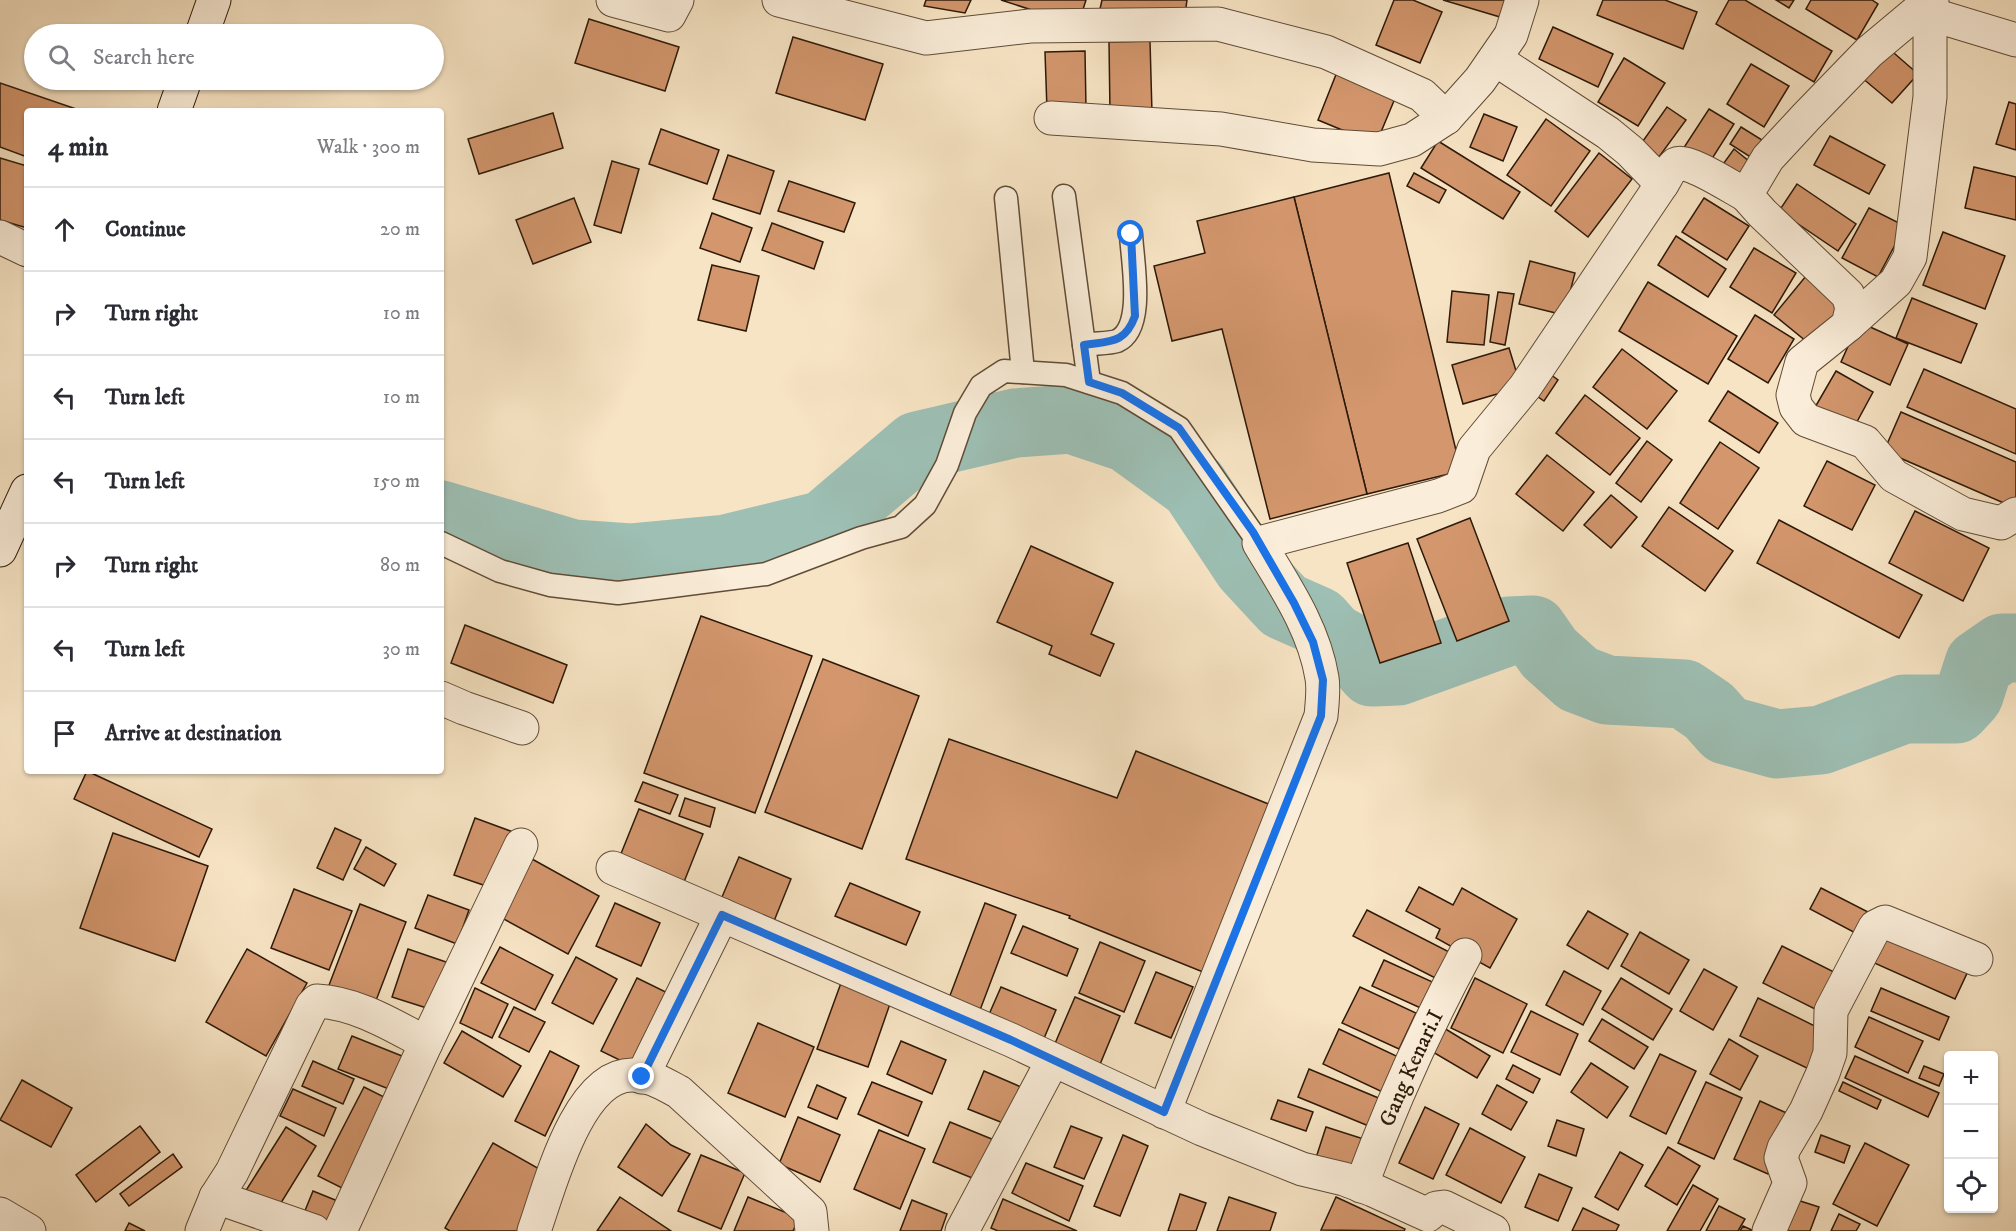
<!DOCTYPE html>
<meta charset="utf-8">
<style>
body{margin:0;font-family:"IM FELL DW Pica",serif;background:#f2f2f3;color:#2b2b33}
.controls{position:absolute;right:18px;bottom:18px;display:grid;overflow:hidden;border-radius:6px;box-shadow:0 2px 4px #0004}
.controls button{width:54px;height:54px;display:grid;place-items:center;padding:0;border:0;border-bottom:2px solid #e1e1e2;background:#fff;color:#2b2b33;font:30px sans-serif}
.stop{position:absolute;width:18px;height:18px;margin:-14px;border:4px solid #1a73e8;border-radius:50%;background:#fff}
.stop.end{background:#1a73e8;border-color:#fff;box-shadow:0 2px 6px #0008}
.list{margin:0;padding:0;list-style:none}
h2{display:flex;justify-content:space-between;align-items:center;height:78px;margin:0;padding:0 24px;font-size:26px}
h2 small{font-size:20px;font-weight:400;color:#7c7c81}
.list li{display:grid;grid-template-columns:39px 1fr auto;gap:18px;align-items:center;box-sizing:border-box;height:84px;padding:0 24px;border-top:2px solid #e1e1e2}
.list b{display:block;font-size:22px;white-space:nowrap}
.list em{font-size:20px;font-style:normal;color:#7c7c81}
.icon{flex:none;width:33px;height:33px;fill:none;stroke:currentColor;stroke-width:2;stroke-linecap:round;stroke-linejoin:round}
.map{position:relative;flex:none;width:2016px;height:1231px;overflow:hidden}
.search{position:absolute;background:#fff;box-shadow:0 2px 4px #0004;left:24px;top:24px;width:420px;height:66px;display:flex;align-items:center;gap:15px;box-sizing:border-box;padding:0 21px;border-radius:33px;color:#7c7c81;font-size:22px}
.panel{position:absolute;background:#fff;box-shadow:0 2px 4px #0004;left:24px;top:108px;width:420px;height:666px;border-radius:6px}
.map>svg:first-child{display:block}
</style>
<div class="map">
<svg width="2016" height="1231" viewBox="0 0 2016 1231">
<rect width="100%" height="100%" fill="#f7e4c4"/>
<filter id="stains"><feTurbulence type="fractalNoise" baseFrequency=".00333" numOctaves="4"/><feColorMatrix values="0 0 0 0 .2 0 0 0 0 .09 0 0 0 0 .02 0 0 0 .5 -.17"/></filter>
<radialGradient id="worn" r=".72"><stop offset=".6" stop-color="#630" stop-opacity="0"/><stop offset="1" stop-color="#630" stop-opacity=".3"/></radialGradient>
<g fill="none" stroke-linecap="round" stroke-linejoin="round">
<!-- river -->
<polyline stroke="#9dbfb4" stroke-width="69" points="441,515 573,554 630,558 726,549 824,525 917,446 1015,423 1071,419 1128,438 1194,486 1247,566 1284,606 1318,621 1332,637 1350,647 1372,672 1398,671 1509,631 1533,630 1549,653 1578,679 1607,690 1684,694 1709,711 1726,730 1777,744 1821,740 1904,709 1956,709 1969,695 1979,664 2002,648 2016,648"/>
</g>
<!-- building -->
<g fill="#d3966d" stroke="#2d1908" stroke-width="1.5">
<polygon points="926,0 971,0 965,13 924,6"/>
<polygon points="1001,0 1086,0 1078,25"/>
<polygon points="1102,0 1187,0 1184,22 1100,9"/>
<polygon points="1394,0 1413,0 1442,12 1420,63 1376,45"/>
<polygon points="1443,0 1505,0 1500,17"/>
<polygon points="1603,0 1665,0 1697,12 1683,49 1597,15"/>
<polygon points="1729,0 1745,0 1832,51 1814,82 1716,24"/>
<polygon points="1776,0 1794,0 1789,8"/>
<polygon points="1811,0 1872,0 1878,4 1857,40 1806,9"/>
<polygon points="589,19 679,47 665,91 575,63"/>
<polygon points="1553,27 1613,54 1598,87 1539,59"/>
<polygon points="793,37 883,64 865,120 776,93"/>
<polygon points="1150,41 1152,113 1110,113 1109,42"/>
<polygon points="1887,47 1918,74 1892,103 1861,77"/>
<polygon points="1085,51 1086,109 1047,110 1045,52"/>
<polygon points="1624,58 1665,83 1638,126 1598,102"/>
<polygon points="1751,64 1789,86 1764,127 1727,104"/>
<polygon points="1337,72 1396,96 1376,144 1318,120"/>
<polygon points="0,83 82,111 27,111 27,157 0,147"/>
<polygon points="2009,102 2016,104 2016,150 1996,144"/>
<polygon points="1667,107 1686,120 1656,161 1638,148"/>
<polygon points="1709,109 1734,124 1708,165 1683,149"/>
<polygon points="553,113 563,148 479,174 468,139"/>
<polygon points="1484,114 1517,127 1503,161 1470,147"/>
<polygon points="1546,119 1590,151 1551,206 1507,175"/>
<polygon points="1741,127 1762,140 1752,158 1730,144"/>
<polygon points="661,129 719,150 707,184 649,164"/>
<polygon points="1830,136 1885,165 1869,194 1814,165"/>
<polygon points="1438,141 1520,192 1503,219 1421,168"/>
<polygon points="1734,149 1750,162 1738,179 1721,167"/>
<polygon points="1599,153 1632,179 1588,237 1555,211"/>
<polygon points="728,155 774,171 760,214 713,199"/>
<polygon points="0,158 27,166 27,228 0,220"/>
<polygon points="612,161 639,169 621,233 594,225"/>
<polygon points="1974,167 2016,177 2016,220 1965,208"/>
<polygon points="1389,173 1461,471 1367,494 1294,197"/>
<polygon points="1414,173 1446,190 1439,203 1407,186"/>
<polygon points="789,181 855,203 844,232 778,211"/>
<polygon points="1797,184 1856,224 1838,251 1779,211"/>
<polygon points="1294,197 1367,494 1270,519 1222,329 1172,341 1154,266 1205,253 1197,221"/>
<polygon points="574,198 591,242 533,264 516,220"/>
<polygon points="1704,198 1749,226 1727,260 1682,232"/>
<polygon points="1869,208 1905,226 1878,277 1842,258"/>
<polygon points="712,213 752,228 740,262 700,248"/>
<polygon points="772,223 823,242 814,269 762,250"/>
<polygon points="1943,232 2005,256 1985,309 1923,285"/>
<polygon points="1676,236 1726,269 1708,297 1658,265"/>
<polygon points="1754,248 1796,273 1772,313 1730,287"/>
<polygon points="1530,261 1575,273 1564,315 1519,304"/>
<polygon points="712,265 759,276 746,331 698,320"/>
<polygon points="1806,276 1844,306 1812,346 1774,315"/>
<polygon points="1648,282 1737,336 1708,384 1619,331"/>
<polygon points="1452,291 1489,295 1484,345 1447,342"/>
<polygon points="1498,292 1514,294 1505,345 1490,342"/>
<polygon points="1912,298 1977,324 1961,363 1896,338"/>
<polygon points="1755,315 1794,339 1768,383 1728,359"/>
<polygon points="1859,322 1908,344 1890,385 1841,362"/>
<polygon points="1509,348 1521,387 1463,404 1452,365"/>
<polygon points="1622,349 1677,391 1647,429 1593,387"/>
<polygon points="1543,369 1558,380 1544,401 1528,390"/>
<polygon points="1924,369 2016,409 2016,454 1907,407"/>
<polygon points="1836,371 1873,392 1852,431 1814,409"/>
<polygon points="1728,391 1778,423 1759,453 1709,421"/>
<polygon points="1585,395 1640,438 1610,475 1556,433"/>
<polygon points="1901,412 2016,462 2016,500 2013,507 1884,451"/>
<polygon points="1647,441 1672,460 1641,502 1616,483"/>
<polygon points="1720,442 1759,468 1718,529 1680,503"/>
<polygon points="1547,455 1594,492 1563,531 1516,494"/>
<polygon points="1827,461 1875,485 1852,530 1804,506"/>
<polygon points="1611,495 1637,517 1611,548 1584,525"/>
<polygon points="1669,507 1733,551 1705,591 1642,546"/>
<polygon points="1915,511 1989,548 1963,601 1889,563"/>
<polygon points="1470,518 1509,621 1457,641 1417,539"/>
<polygon points="1779,520 1922,595 1899,638 1757,563"/>
<polygon points="1408,543 1441,643 1380,663 1347,563"/>
<polygon points="1031,546 1113,583 1091,634 1114,644 1100,676 1049,654 1052,646 997,622"/>
<polygon points="701,616 812,656 755,813 644,773"/>
<polygon points="465,625 567,665 553,703 451,663"/>
<polygon points="823,659 919,696 862,849 765,812"/>
<polygon points="949,739 1117,798 1136,751 1271,805 1203,972 1069,918 1070,916 906,859"/>
<polygon points="87,771 212,829 199,857 74,799"/>
<polygon points="643,782 678,795 670,814 635,801"/>
<polygon points="685,798 715,808 710,827 679,816"/>
<polygon points="639,809 703,834 680,892 616,866"/>
<polygon points="475,818 513,832 492,888 454,875"/>
<polygon points="335,828 361,840 343,880 317,868"/>
<polygon points="113,833 208,866 175,961 80,928"/>
<polygon points="366,847 396,864 384,886 354,869"/>
<polygon points="739,857 791,879 772,926 719,904"/>
<polygon points="532,859 599,896 568,954 500,917"/>
<polygon points="850,883 920,912 906,945 835,916"/>
<polygon points="1419,887 1453,905 1462,888 1517,919 1490,968 1436,938 1440,929 1406,911"/>
<polygon points="1821,888 1874,915 1863,937 1810,909"/>
<polygon points="294,889 352,911 329,970 271,948"/>
<polygon points="428,895 469,910 457,944 415,928"/>
<polygon points="615,903 660,923 641,966 596,946"/>
<polygon points="985,903 1016,915 977,1018 946,1006"/>
<polygon points="360,904 406,922 372,1011 326,993"/>
<polygon points="1367,910 1461,958 1447,984 1353,936"/>
<polygon points="1588,911 1628,934 1608,969 1567,945"/>
<polygon points="1023,926 1078,949 1067,976 1011,953"/>
<polygon points="1640,932 1689,960 1669,994 1621,966"/>
<polygon points="1886,932 1969,969 1955,999 1872,962"/>
<polygon points="1100,942 1145,961 1124,1012 1079,993"/>
<polygon points="1782,946 1844,977 1825,1014 1763,983"/>
<polygon points="500,947 553,975 535,1010 481,983"/>
<polygon points="247,949 307,983 266,1056 206,1022"/>
<polygon points="408,949 449,963 433,1010 392,997"/>
<polygon points="576,957 617,979 593,1024 552,1003"/>
<polygon points="1384,960 1437,984 1425,1010 1372,986"/>
<polygon points="1704,969 1737,987 1713,1030 1680,1011"/>
<polygon points="1564,971 1601,991 1583,1025 1546,1005"/>
<polygon points="1156,972 1193,987 1171,1038 1135,1023"/>
<polygon points="637,978 678,998 642,1071 601,1051"/>
<polygon points="1475,978 1527,1004 1503,1053 1451,1028"/>
<polygon points="1621,978 1672,1009 1653,1040 1602,1009"/>
<polygon points="841,983 891,1001 868,1067 817,1049"/>
<polygon points="1001,987 1056,1010 1042,1043 987,1019"/>
<polygon points="1360,987 1416,1013 1399,1049 1342,1023"/>
<polygon points="475,988 508,1004 492,1038 460,1023"/>
<polygon points="1881,988 1949,1017 1939,1040 1871,1011"/>
<polygon points="1075,997 1120,1016 1096,1074 1050,1055"/>
<polygon points="1758,998 1829,1033 1811,1070 1740,1036"/>
<polygon points="514,1007 545,1022 529,1052 499,1037"/>
<polygon points="1531,1011 1578,1034 1560,1075 1511,1052"/>
<polygon points="1869,1017 1923,1041 1908,1073 1855,1047"/>
<polygon points="1602,1019 1648,1047 1634,1069 1589,1041"/>
<polygon points="758,1023 814,1047 785,1117 728,1093"/>
<polygon points="1439,1025 1490,1056 1477,1078 1426,1048"/>
<polygon points="1339,1029 1407,1061 1391,1096 1323,1064"/>
<polygon points="462,1031 521,1066 503,1097 444,1063"/>
<polygon points="352,1036 407,1058 394,1091 338,1069"/>
<polygon points="1729,1039 1758,1056 1740,1090 1710,1074"/>
<polygon points="901,1041 946,1060 932,1094 887,1074"/>
<polygon points="550,1051 579,1066 545,1136 515,1121"/>
<polygon points="1660,1054 1696,1071 1666,1134 1630,1116"/>
<polygon points="1855,1056 1939,1093 1928,1117 1845,1078"/>
<polygon points="313,1061 354,1079 343,1104 302,1086"/>
<polygon points="1591,1063 1628,1087 1607,1118 1571,1092"/>
<polygon points="1513,1065 1540,1079 1533,1093 1506,1079"/>
<polygon points="1924,1066 1944,1074 1939,1086 1919,1078"/>
<polygon points="1309,1069 1388,1102 1376,1129 1298,1097"/>
<polygon points="984,1071 1028,1090 1013,1127 968,1109"/>
<polygon points="22,1080 72,1108 51,1147 0,1120"/>
<polygon points="872,1082 922,1102 908,1136 858,1114"/>
<polygon points="1706,1082 1742,1098 1714,1159 1678,1143"/>
<polygon points="1843,1082 1881,1100 1877,1109 1839,1091"/>
<polygon points="817,1085 846,1098 837,1119 808,1107"/>
<polygon points="1497,1085 1527,1102 1511,1130 1482,1114"/>
<polygon points="364,1087 394,1102 348,1191 318,1176"/>
<polygon points="293,1089 336,1108 324,1136 280,1116"/>
<polygon points="1278,1100 1313,1112 1306,1131 1271,1119"/>
<polygon points="1760,1101 1793,1116 1768,1174 1734,1159"/>
<polygon points="1425,1107 1459,1124 1433,1179 1399,1163"/>
<polygon points="798,1117 840,1135 820,1182 779,1164"/>
<polygon points="1557,1120 1584,1129 1576,1156 1548,1146"/>
<polygon points="950,1122 999,1142 982,1182 933,1162"/>
<polygon points="646,1124 671,1145 690,1154 662,1196 618,1167"/>
<polygon points="140,1126 160,1152 96,1202 76,1175"/>
<polygon points="1071,1126 1102,1138 1084,1179 1054,1167"/>
<polygon points="286,1127 316,1146 276,1211 245,1192"/>
<polygon points="1326,1127 1373,1142 1361,1180 1314,1164"/>
<polygon points="1470,1128 1525,1157 1501,1203 1446,1175"/>
<polygon points="879,1130 925,1149 900,1209 854,1189"/>
<polygon points="1123,1135 1148,1146 1120,1216 1094,1206"/>
<polygon points="1821,1135 1850,1146 1844,1163 1815,1152"/>
<polygon points="493,1143 550,1175 519,1231 450,1231 445,1228"/>
<polygon points="1865,1143 1909,1165 1877,1226 1833,1204"/>
<polygon points="1668,1147 1700,1166 1677,1205 1645,1186"/>
<polygon points="1620,1152 1643,1165 1618,1210 1595,1197"/>
<polygon points="173,1154 182,1167 129,1206 120,1194"/>
<polygon points="701,1155 745,1173 721,1229 678,1211"/>
<polygon points="1026,1163 1083,1186 1069,1221 1012,1193"/>
<polygon points="1539,1174 1572,1188 1558,1221 1525,1207"/>
<polygon points="1693,1185 1718,1199 1700,1231 1667,1231"/>
<polygon points="313,1191 345,1204 335,1231 302,1218"/>
<polygon points="1180,1194 1206,1203 1196,1231 1168,1231"/>
<polygon points="620,1197 671,1231 597,1231"/>
<polygon points="748,1197 799,1218 793,1231 734,1231"/>
<polygon points="1229,1197 1276,1213 1270,1231 1217,1231"/>
<polygon points="1336,1197 1405,1229 1404,1231 1321,1230"/>
<polygon points="1003,1199 1077,1231 998,1231 991,1228"/>
<polygon points="1794,1199 1819,1207 1810,1231 1783,1231"/>
<polygon points="912,1200 947,1214 941,1231 900,1231"/>
<polygon points="1719,1206 1745,1219 1738,1231 1706,1231"/>
<polygon points="1583,1208 1619,1225 1616,1231 1572,1231"/>
<polygon points="1839,1214 1860,1224 1856,1231 1831,1231"/>
<polygon points="129,1223 145,1231 125,1231"/>
<polygon points="1743,1226 1754,1231 1740,1231"/>
</g>
<g fill="none" stroke-linecap="round" stroke-linejoin="round">
<defs>
<g id="lane">
<polyline points="1064,196 1089,382"/>
<polyline points="1006,198 1023,372"/>
<path d="M 1084,345 C 1094,343 1108,344 1117,341 C 1146,328 1132,260 1131,234"/>
<polyline points="441,543 500,571 550,585 618,593 766,574 861,538 901,527 925,505 947,465 965,413 981,386 1004,371 1066,375 1122,393 1179,428 1259,543"/>
</g>
<g id="street">
<polyline points="613,0 669,15 677,0"/>
<polyline points="779,0 926,38 1030,26 1218,24 1326,52 1422,95 1446,118"/>
<polyline points="1931,0 1869,52 1806,117 1768,158 1746,195 1762,213 1848,295 1852,308 1848,325 1802,362 1793,395 1796,407 1806,420 1865,442 1894,476 1963,514 2001,523 2016,514"/>
<polyline points="1930,14 2016,40"/>
<path d="M 1495,59 L 1608,133 L 1630,151 L 1662,184 C 1666,178 1670,168 1676,164 C 1687,158 1734,189 1746,195"/>
<polyline points="1051,118 1221,129 1313,145 1379,149 1412,140 1446,118 1480,80 1511,35 1522,0"/>
<polyline points="0,237 27,250"/>
<polyline points="1848,325 1896,282 1910,257 1930,97 1930,14 1932,0"/>
<polyline points="441,698 464,708 522,728"/>
<polyline points="613,868 1011,1040 1202,1129 1302,1169 1344,1179 1373,1190 1428,1215 1436,1208 1444,1207 1493,1231"/>
<polyline points="642,1077 722,915"/>
<path d="M 1164,1112 L 1321,716 C 1322,704 1324,690 1322,678 C 1314,628 1284,585 1259,543 L 1438,496 L 1461,487 L 1474,449 L 1525,387 L 1662,184"/>
<path id="s1" d="M 1361,1186 C 1391,1105 1424,1031 1465,955"/>
<polyline points="216,1197 314,1231"/>
<polyline points="0,1214 29,1231"/>
<path d="M 202,1231 L 216,1197 L 232,1172 L 312,1006 L 317,1001 C 357,1003 392,1025 426,1043"/>
<polyline points="340,1231 426,1043 521,845"/>
<path d="M 534,1231 C 549,1189 577,1075 632,1075 C 650,1075 664,1084 679,1092 L 810,1212 L 812,1231"/>
<polyline points="962,1231 1053,1060"/>
<polyline points="1769,1231 1790,1183 1781,1158 1784,1148 1806,1111 1823,1073 1830,1053 1831,1011 1875,927 1885,922 1976,959"/>
</g>
<g id="secondary">
<polyline points="202,34 214,0"/>
<polyline points="174,111 185,80"/>
<polyline points="0,550 27,491"/>
</g>
</defs>
<!-- lane casing -->
<use href="#lane" stroke="#604c37" stroke-width="25"/>
<!-- street casing -->
<use href="#street" stroke="#604c37" stroke-width="35"/>
<!-- secondary casing -->
<use href="#secondary" stroke="#2d1908" stroke-width="35"/>
<!-- lane -->
<use href="#lane" stroke="#faedd9" stroke-width="22"/>
<!-- street -->
<use href="#street" stroke="#faedd9" stroke-width="33"/>
<!-- secondary -->
<use href="#secondary" stroke="#faedd9" stroke-width="33"/>
</g>
<g fill="none" stroke-linecap="round" stroke-linejoin="round">
<!-- route -->
<path stroke="#1a73e8" stroke-width="8" d="M 642,1077 L 722,915 L 1011,1040 L 1164,1112 L 1321,716 L 1323,680 L 1313,642 L 1294,603 L 1253,532 L 1179,428 L 1122,393 L 1089,382 L 1084,345 C 1110,341 1125,344 1135,316 L 1131,234"/>
</g>
<g text-anchor="middle" stroke-width="4.5" stroke-linejoin="round" paint-order="stroke">
<!-- street labels -->
<g font-size="22" fill="#2d1908" stroke="#faedd9">
<text dy="8" stroke="none"><textPath href="#s1" startOffset="128">Gang Kenari.I</textPath></text>
</g>
</g>
<rect width="100%" height="100%" filter="url(#stains)"/>
<rect width="100%" height="100%" fill="url(#worn)"/>
</svg>
<div class="controls">
<button>+</button>
<button>−</button>
<button><svg class="icon" aria-label="locate" viewBox="0 0 24 24"><circle cx="12" cy="12" r="6"/><path d="M12 2v4M12 18v4M2 12h4M18 12h4"/></svg></button>
</div>
<div class="stop" style="left:1131px;top:234px"></div>
<div class="stop end" style="left:642px;top:1077px"></div>
<div class="search"><svg class="icon" aria-label="search" viewBox="0 0 24 24"><circle cx="10" cy="10" r="6"/><path d="M15 15l6 6"/></svg>Search here</div>
<section class="panel">
<h2>4 min<small>Walk · 300 m</small></h2>
<ul class="list">
<li><svg class="icon" aria-label="ahead" viewBox="0 0 24 24"><path d="M12 20V5M6 11l6-6 6 6"/></svg><div><b>Continue</b></div><em>20 m</em></li>
<li><svg class="icon" aria-label="right" viewBox="0 0 24 24"><path d="M7 20v-9h11M14 6l5 5-5 5"/></svg><div><b>Turn right</b></div><em>10 m</em></li>
<li><svg class="icon" aria-label="left" viewBox="0 0 24 24"><path d="M17 20v-9H6M10 6l-5 5 5 5"/></svg><div><b>Turn left</b></div><em>10 m</em></li>
<li><svg class="icon" aria-label="left" viewBox="0 0 24 24"><path d="M17 20v-9H6M10 6l-5 5 5 5"/></svg><div><b>Turn left</b></div><em>150 m</em></li>
<li><svg class="icon" aria-label="right" viewBox="0 0 24 24"><path d="M7 20v-9h11M14 6l5 5-5 5"/></svg><div><b>Turn right</b></div><em>80 m</em></li>
<li><svg class="icon" aria-label="left" viewBox="0 0 24 24"><path d="M17 20v-9H6M10 6l-5 5 5 5"/></svg><div><b>Turn left</b></div><em>30 m</em></li>
<li><svg class="icon" aria-label="arrive" viewBox="0 0 24 24"><path d="M6 21V4h12l-3 4 3 4H6"/></svg><div><b>Arrive at destination</b></div></li>
</ul>
</section>
</div>
